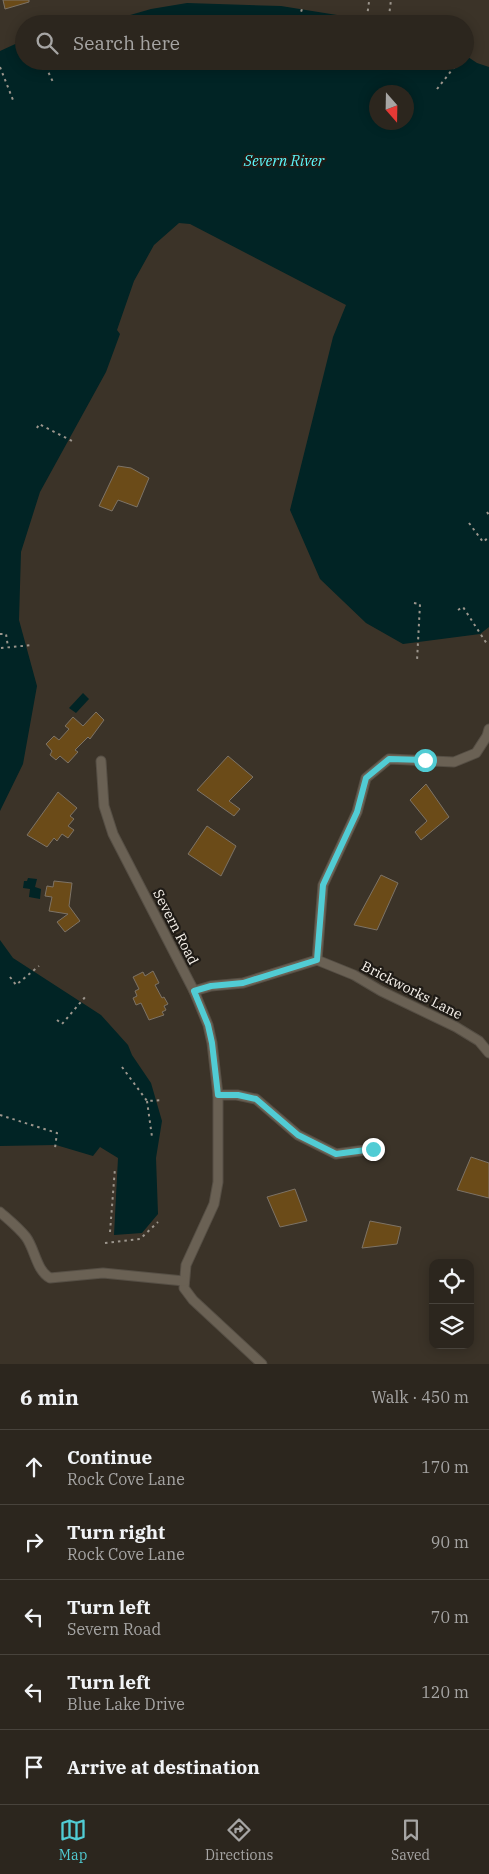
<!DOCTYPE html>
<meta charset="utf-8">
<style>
body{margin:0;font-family:"IBM Plex Serif",serif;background:#38322b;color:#f1f3f6}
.controls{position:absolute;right:15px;bottom:15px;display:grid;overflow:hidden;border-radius:10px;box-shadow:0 2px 12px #0003}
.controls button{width:45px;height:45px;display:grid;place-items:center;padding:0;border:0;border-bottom:1px solid #48433c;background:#2c261e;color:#f1f3f6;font:25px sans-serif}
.compass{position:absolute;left:369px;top:85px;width:45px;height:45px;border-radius:50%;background:#2c261e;box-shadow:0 2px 12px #0003;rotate:160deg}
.stop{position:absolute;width:15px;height:15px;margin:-11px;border:4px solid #51ccd4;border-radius:50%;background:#fff}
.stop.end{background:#51ccd4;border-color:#fff;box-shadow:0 1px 5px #0008}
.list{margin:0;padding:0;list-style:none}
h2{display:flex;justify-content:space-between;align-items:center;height:65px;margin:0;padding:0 20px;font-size:21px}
h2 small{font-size:16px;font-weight:400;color:#a6a5a4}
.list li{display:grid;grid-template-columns:32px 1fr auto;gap:15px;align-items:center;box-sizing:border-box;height:75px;padding:0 20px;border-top:1px solid #48433c}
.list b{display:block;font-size:19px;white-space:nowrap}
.list p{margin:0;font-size:16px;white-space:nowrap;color:#a6a5a4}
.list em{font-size:16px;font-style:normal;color:#a6a5a4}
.icon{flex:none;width:28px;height:28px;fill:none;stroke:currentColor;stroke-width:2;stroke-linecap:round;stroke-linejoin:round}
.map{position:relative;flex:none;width:489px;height:1364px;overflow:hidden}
.search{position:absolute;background:#2c261e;box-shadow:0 2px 12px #0003;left:15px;right:15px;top:15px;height:55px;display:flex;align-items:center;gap:12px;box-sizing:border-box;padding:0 18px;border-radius:28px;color:#a6a5a4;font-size:19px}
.sheet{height:440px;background:#2c261e}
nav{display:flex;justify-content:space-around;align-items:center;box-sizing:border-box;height:70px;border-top:1px solid #48433c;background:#2c261e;font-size:14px;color:#a6a5a4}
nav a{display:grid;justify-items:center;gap:2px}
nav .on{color:#51ccd4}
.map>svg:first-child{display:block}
</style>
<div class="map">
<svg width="489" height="1364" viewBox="0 0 489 1364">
<rect width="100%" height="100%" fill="#3b3328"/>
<!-- water -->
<g fill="#012425" fill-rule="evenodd">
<polygon points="187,3 281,6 393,24 99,24 151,9"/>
<path d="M 24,40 L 24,61 L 465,61 L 465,55 L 477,63 L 489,67 L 489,627 L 480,634 L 403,644 L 366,623 L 320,579 L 290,510 L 333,337 L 346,305 L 190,224 L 179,223 L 154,245 L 134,281 L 117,330 L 120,334 L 106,372 L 40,492 L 21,552 L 19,620 L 37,686 L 23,764 L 0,811 L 0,51 ZM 376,92 L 406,92 L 406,122 L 376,122 Z"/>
<polygon points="83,693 89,699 76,713 69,708"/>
<polygon points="28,878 37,879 35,887 41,889 40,899 29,897 30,889 23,888 24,881 27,881"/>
<polygon points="0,940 13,958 101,1015 128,1045 132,1055 151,1083 162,1121 156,1158 158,1214 142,1233 114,1235 118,1158 100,1147 93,1156 56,1145 0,1146"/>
</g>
<!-- building -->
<g fill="#6b4b18" stroke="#7d7366">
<polygon points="3,0 29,0 29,2 5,9"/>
<polygon points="118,466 131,468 149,478 137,507 118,500 112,511 99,506"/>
<polygon points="96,712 104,720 90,739 88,737 75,750 78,752 68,763 60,756 56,760 50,755 52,751 46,744 54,736 59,740 69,729 65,726 73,717 83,726"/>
<polygon points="228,756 253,777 229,801 240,809 234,816 197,790"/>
<polygon points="426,784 449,817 421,840 415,832 427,821 410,800"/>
<polygon points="58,792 77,808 70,816 74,819 68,826 74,830 68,838 62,834 57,841 54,838 47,847 27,835"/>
<polygon points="207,826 236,846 221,876 188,854"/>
<polygon points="381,875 398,883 377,930 354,925"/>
<polygon points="54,881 72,883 69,906 80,921 65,932 57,922 68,914 49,911 52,897 45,896 47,886 53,887"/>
<polygon points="153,971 159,983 155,985 162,998 164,997 168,1004 164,1006 166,1010 162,1012 164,1015 149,1020 141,1003 136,1005 133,998 137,996 135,991 139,989 133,977 143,972 145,976"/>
<polygon points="471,1157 489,1163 489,1198 457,1190"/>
<polygon points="295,1189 307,1221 280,1227 267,1197"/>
<polygon points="370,1221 401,1227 397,1244 362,1248"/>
</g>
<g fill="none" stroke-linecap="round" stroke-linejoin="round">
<defs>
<g id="street">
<polyline points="101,761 104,806 113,834 194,991 208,1025 212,1043 218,1095 218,1182 214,1204 186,1265 184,1288 193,1300 262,1364"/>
<polyline points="317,960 323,885 357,812 366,778 389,759 454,762 476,753 487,736 489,729"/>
<polyline points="317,960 354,975 381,991 456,1027 479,1041 489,1053"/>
<polyline points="194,991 211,986 243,983 317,960"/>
<polyline points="218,1095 237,1095 256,1099 298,1135 336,1154 373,1149"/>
<path d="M 0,1212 C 9,1220 19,1228 26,1237 C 35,1249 36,1270 50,1278 L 103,1273 L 184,1281"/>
</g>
</defs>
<!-- street casing -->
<use href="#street" stroke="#564f45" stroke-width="11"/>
<!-- path -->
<g stroke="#9c968d" stroke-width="2" stroke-dasharray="2.5 4" stroke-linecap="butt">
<polyline points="297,24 303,6"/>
<polyline points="366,24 369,2"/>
<polyline points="388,24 391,0"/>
<polyline points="411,24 416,14"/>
<polyline points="43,61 53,82"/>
<polyline points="0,67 13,100"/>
<polyline points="437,89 459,61"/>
<polyline points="37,428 39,424 74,442"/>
<polyline points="487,512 489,515"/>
<polyline points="469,523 483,542 489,537"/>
<polyline points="414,603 420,604 417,661"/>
<polyline points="458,610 463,607 487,644"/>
<polyline points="0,634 6,634 8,647"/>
<polyline points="1,648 32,645"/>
<polyline points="10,977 16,985 39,966"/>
<polyline points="57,1020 62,1024 86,996"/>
<polyline points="122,1067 147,1101 163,1100"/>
<polyline points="147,1101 152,1137"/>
<polyline points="0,1115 57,1133 55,1148"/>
<polyline points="110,1232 115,1168"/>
<polyline points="105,1243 140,1239 158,1222"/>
</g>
<!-- street -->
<use href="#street" stroke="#6a6154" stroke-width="9"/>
</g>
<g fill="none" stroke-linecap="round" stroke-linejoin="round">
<!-- route -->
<polyline stroke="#51ccd4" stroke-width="6" points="373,1149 336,1154 298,1135 256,1099 238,1095 218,1095 212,1043 208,1025 194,991 211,986 243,983 317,960 323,885 357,812 366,778 389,759 425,760"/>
</g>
<g text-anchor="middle" stroke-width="4.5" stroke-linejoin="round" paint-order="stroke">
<!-- street labels -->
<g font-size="14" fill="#f9f4ed" stroke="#1f1b16">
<text transform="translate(176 927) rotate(63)" y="5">Severn Road</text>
<text transform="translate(412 990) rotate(27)" y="5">Brickworks Lane</text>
</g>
<!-- water labels -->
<g font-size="15" font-style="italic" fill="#5cf6f9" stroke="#1f1b16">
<text x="284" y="166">Severn River</text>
</g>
</g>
</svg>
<div class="controls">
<button><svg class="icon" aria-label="locate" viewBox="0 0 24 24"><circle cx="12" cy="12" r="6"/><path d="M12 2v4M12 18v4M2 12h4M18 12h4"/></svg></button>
<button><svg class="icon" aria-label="layers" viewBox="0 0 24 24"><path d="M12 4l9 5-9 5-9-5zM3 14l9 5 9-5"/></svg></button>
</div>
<svg class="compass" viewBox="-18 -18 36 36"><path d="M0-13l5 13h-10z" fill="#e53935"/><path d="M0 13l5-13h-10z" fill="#a6a5a4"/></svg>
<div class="stop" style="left:425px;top:760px"></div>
<div class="stop end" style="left:373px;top:1149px"></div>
<div class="search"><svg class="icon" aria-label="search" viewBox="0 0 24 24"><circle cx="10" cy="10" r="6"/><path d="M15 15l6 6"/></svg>Search here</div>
</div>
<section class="sheet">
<h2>6 min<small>Walk · 450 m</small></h2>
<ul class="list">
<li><svg class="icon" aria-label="ahead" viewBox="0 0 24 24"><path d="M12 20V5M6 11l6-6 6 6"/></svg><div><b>Continue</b><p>Rock Cove Lane</p></div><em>170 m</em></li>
<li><svg class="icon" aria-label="right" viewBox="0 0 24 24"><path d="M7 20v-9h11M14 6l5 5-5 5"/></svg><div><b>Turn right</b><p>Rock Cove Lane</p></div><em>90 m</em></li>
<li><svg class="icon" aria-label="left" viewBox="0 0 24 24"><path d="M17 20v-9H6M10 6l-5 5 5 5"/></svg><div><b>Turn left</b><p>Severn Road</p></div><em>70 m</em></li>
<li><svg class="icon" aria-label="left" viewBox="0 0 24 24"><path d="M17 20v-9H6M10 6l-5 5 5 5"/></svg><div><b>Turn left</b><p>Blue Lake Drive</p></div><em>120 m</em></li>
<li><svg class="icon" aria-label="arrive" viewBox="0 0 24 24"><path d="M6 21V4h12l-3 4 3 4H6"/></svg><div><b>Arrive at destination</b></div></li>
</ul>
</section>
<nav>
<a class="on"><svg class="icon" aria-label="map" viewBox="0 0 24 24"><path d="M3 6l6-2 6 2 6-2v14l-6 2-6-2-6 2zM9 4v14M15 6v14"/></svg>Map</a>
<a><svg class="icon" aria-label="directions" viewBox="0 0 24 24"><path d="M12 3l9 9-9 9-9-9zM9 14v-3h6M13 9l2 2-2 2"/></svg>Directions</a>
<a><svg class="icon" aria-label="saved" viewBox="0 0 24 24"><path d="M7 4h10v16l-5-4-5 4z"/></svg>Saved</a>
</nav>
